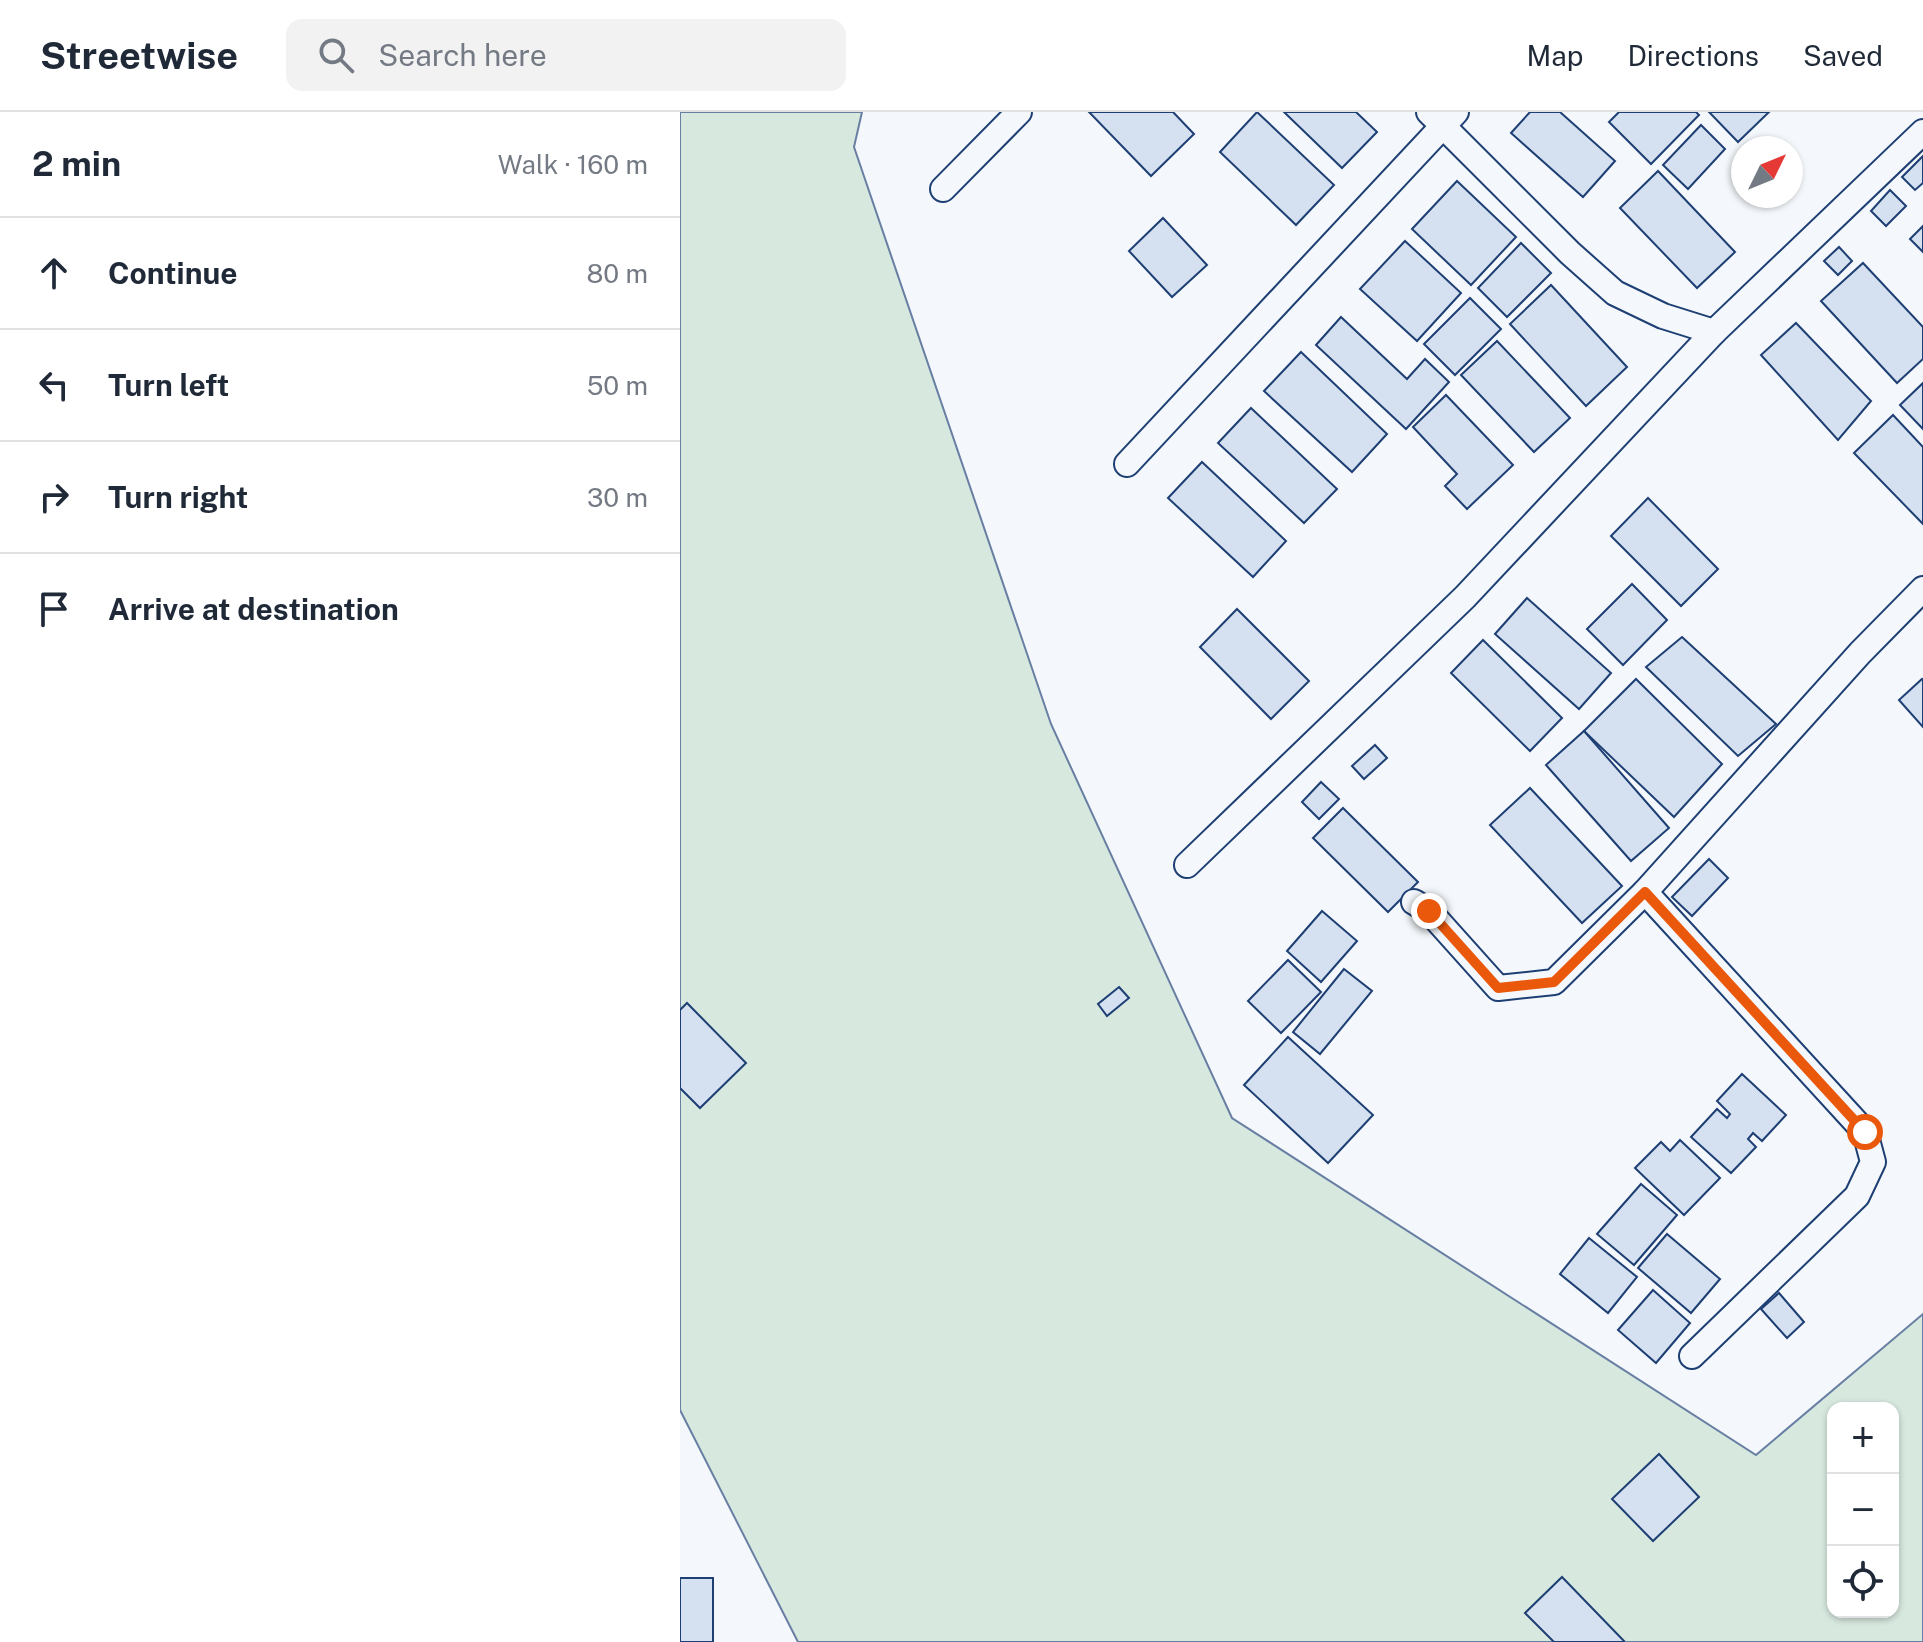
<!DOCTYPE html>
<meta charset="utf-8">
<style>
body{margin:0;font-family:"Public Sans",sans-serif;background:#f2f2f3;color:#1f2937}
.controls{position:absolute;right:24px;bottom:24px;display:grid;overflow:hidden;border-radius:16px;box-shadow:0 2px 6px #0004}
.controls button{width:72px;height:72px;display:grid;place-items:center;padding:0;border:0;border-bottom:2px solid #e0e1e3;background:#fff;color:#1f2937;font:40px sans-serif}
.compass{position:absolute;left:1051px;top:24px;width:72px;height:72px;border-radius:50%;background:#fff;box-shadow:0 2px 6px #0004;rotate:47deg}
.stop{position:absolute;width:24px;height:24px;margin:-18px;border:6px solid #ea580c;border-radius:50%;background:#fff}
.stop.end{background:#ea580c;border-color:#fff;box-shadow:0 2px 8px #0008}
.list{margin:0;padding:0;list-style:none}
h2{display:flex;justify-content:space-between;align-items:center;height:104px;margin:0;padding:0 32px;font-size:34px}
h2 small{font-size:26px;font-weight:400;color:#747a83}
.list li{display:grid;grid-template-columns:52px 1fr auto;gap:24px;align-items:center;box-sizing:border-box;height:112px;padding:0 32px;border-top:2px solid #e0e1e3}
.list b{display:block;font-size:30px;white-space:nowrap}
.list em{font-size:26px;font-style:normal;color:#747a83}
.icon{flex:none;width:44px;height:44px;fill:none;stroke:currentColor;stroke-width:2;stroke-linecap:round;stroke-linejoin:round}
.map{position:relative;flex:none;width:1243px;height:1530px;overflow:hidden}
header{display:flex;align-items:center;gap:48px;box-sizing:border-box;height:112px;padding:0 40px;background:#fff;border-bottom:2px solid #e0e1e3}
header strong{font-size:38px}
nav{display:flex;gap:44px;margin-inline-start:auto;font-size:28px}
.search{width:560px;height:72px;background:#f2f2f3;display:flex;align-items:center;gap:20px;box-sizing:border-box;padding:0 28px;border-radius:16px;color:#747a83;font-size:30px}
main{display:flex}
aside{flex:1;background:#fff}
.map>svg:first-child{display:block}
</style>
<header>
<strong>Streetwise</strong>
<div class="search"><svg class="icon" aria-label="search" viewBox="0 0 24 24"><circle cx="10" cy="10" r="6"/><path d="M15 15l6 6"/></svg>Search here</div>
<nav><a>Map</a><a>Directions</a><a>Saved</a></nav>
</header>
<main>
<aside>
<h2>2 min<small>Walk · 160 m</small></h2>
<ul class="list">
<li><svg class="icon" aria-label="ahead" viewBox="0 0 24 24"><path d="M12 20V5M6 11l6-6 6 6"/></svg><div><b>Continue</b></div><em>80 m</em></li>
<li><svg class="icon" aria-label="left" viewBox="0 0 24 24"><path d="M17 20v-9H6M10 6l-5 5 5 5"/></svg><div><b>Turn left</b></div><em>50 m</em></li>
<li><svg class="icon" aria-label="right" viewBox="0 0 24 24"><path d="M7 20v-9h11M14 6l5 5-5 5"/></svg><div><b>Turn right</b></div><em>30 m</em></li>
<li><svg class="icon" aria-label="arrive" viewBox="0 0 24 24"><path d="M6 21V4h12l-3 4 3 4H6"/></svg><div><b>Arrive at destination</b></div></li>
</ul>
</aside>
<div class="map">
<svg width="1243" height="1530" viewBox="0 0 1243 1530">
<rect width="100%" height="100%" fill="#f4f7fb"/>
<!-- green -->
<path fill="#d7e8df" stroke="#687fa3" stroke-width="2" fill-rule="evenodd" d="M 0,0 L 182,0 L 174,35 L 371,612 L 552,1006 L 1076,1343 L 1243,1202 L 1243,1530 L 118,1530 L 0,1298 ZM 1153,1296 L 1213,1296 L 1213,1500 L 1153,1500 Z"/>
<!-- building -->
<g fill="#d5e0f0" stroke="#1d3f73" stroke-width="2">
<polygon points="409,0 493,0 514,22 471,64"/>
<polygon points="577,0 654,73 616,113 540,40"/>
<polygon points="604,0 676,0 697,20 662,56"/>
<polygon points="850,0 880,0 935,49 903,85 831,21"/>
<polygon points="939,0 1016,0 1019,3 971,52 929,10"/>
<polygon points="1029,0 1089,0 1058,30"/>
<polygon points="1021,13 1045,37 1008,77 983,53"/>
<polygon points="1243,44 1243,71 1235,78 1222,65"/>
<polygon points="978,59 1055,140 1017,176 940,96"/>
<polygon points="777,69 836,125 791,173 732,117"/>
<polygon points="1210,78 1226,94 1206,114 1191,99"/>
<polygon points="483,106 527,153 492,185 449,139"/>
<polygon points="1243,114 1243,140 1230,127"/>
<polygon points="725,129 781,181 737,229 680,177"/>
<polygon points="841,131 871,161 827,205 798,176"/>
<polygon points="1159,135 1172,149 1158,163 1144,149"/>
<polygon points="1183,151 1243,215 1243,247 1217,271 1141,189"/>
<polygon points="871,173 947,255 906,294 830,212"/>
<polygon points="790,186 821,217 775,263 744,232"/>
<polygon points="661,205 727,267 745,247 769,270 726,317 636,233"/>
<polygon points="1116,211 1191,289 1158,328 1081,243"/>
<polygon points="817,229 890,306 854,340 781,263"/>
<polygon points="621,240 707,322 672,360 584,279"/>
<polygon points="1243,271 1243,317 1220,293"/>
<polygon points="766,283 833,353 787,397 765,374 777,362 733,315"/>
<polygon points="571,296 657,377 624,411 538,331"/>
<polygon points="1213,303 1243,335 1243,412 1174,341"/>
<polygon points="522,350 606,429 573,465 488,386"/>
<polygon points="968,386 1038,457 1001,494 931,424"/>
<polygon points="952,472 987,508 943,553 907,517"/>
<polygon points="847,486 931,561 899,597 815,522"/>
<polygon points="557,497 629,569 591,607 520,535"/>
<polygon points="1002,525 1096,612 1058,644 966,555"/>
<polygon points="803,528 882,606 850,639 771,561"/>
<polygon points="956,567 1042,652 994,705 904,619"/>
<polygon points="1242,567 1243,568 1243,615 1219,588"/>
<polygon points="904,619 989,716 951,749 866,653"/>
<polygon points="695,633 707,646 684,667 672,654"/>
<polygon points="641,670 659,687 639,707 622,690"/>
<polygon points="850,676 942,774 902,811 810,713"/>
<polygon points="663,696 738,770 708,800 633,726"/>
<polygon points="1029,747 1048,766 1012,804 992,785"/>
<polygon points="642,799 677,829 641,870 607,839"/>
<polygon points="608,848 641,880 601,921 568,889"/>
<polygon points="664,857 692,879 640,942 613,920"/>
<polygon points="439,875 449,886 427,904 418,892"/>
<polygon points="7,891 66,951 20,996 0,976 0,898"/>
<polygon points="608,925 693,1003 648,1051 564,973"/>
<polygon points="1062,962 1106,1003 1082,1029 1073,1021 1068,1027 1076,1035 1051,1061 1011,1025 1037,997 1047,1006 1050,1002 1037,989"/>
<polygon points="1000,1028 1040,1066 1004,1103 955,1056 981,1030 990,1039"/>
<polygon points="961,1072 997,1103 954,1153 917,1122"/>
<polygon points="987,1122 1040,1167 1011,1201 958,1156"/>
<polygon points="909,1126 957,1165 928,1201 880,1162"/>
<polygon points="973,1178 1010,1211 976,1251 938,1218"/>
<polygon points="1099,1181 1124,1210 1107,1226 1081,1197"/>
<polygon points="979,1342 1019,1385 973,1429 932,1387"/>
<polygon points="882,1465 944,1529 943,1530 874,1530 845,1501"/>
<rect x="0" y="1466" width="33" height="64"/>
</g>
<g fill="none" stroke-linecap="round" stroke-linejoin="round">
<defs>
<g id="minor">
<polyline points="749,0 890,141 935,181 983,204 1034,220 1243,20"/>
<polyline points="263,77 339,0"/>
<polyline points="447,352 776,0"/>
<polyline points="507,753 785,485 1034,220"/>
<polyline points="965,780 1185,1020 1193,1050 1177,1084 1012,1244"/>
<polyline points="734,790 749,799 818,876 874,870 965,780 1180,541 1243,477"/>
</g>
</defs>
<!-- minor casing -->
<use href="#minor" stroke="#1d3f73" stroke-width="28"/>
<!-- minor -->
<use href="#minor" stroke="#f4f7fb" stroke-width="24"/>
</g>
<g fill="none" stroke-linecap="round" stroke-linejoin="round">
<!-- route -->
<polyline stroke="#ea580c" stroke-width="10" points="749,799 818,876 874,870 965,780 1185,1020"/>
</g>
</svg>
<div class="controls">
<button>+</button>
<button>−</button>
<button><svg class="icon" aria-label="locate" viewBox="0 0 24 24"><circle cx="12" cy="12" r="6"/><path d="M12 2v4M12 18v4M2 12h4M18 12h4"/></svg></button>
</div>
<svg class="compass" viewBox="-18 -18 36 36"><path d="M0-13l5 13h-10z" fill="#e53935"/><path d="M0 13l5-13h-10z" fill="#747a83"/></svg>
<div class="stop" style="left:1185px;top:1020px"></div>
<div class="stop end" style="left:749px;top:799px"></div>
</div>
</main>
